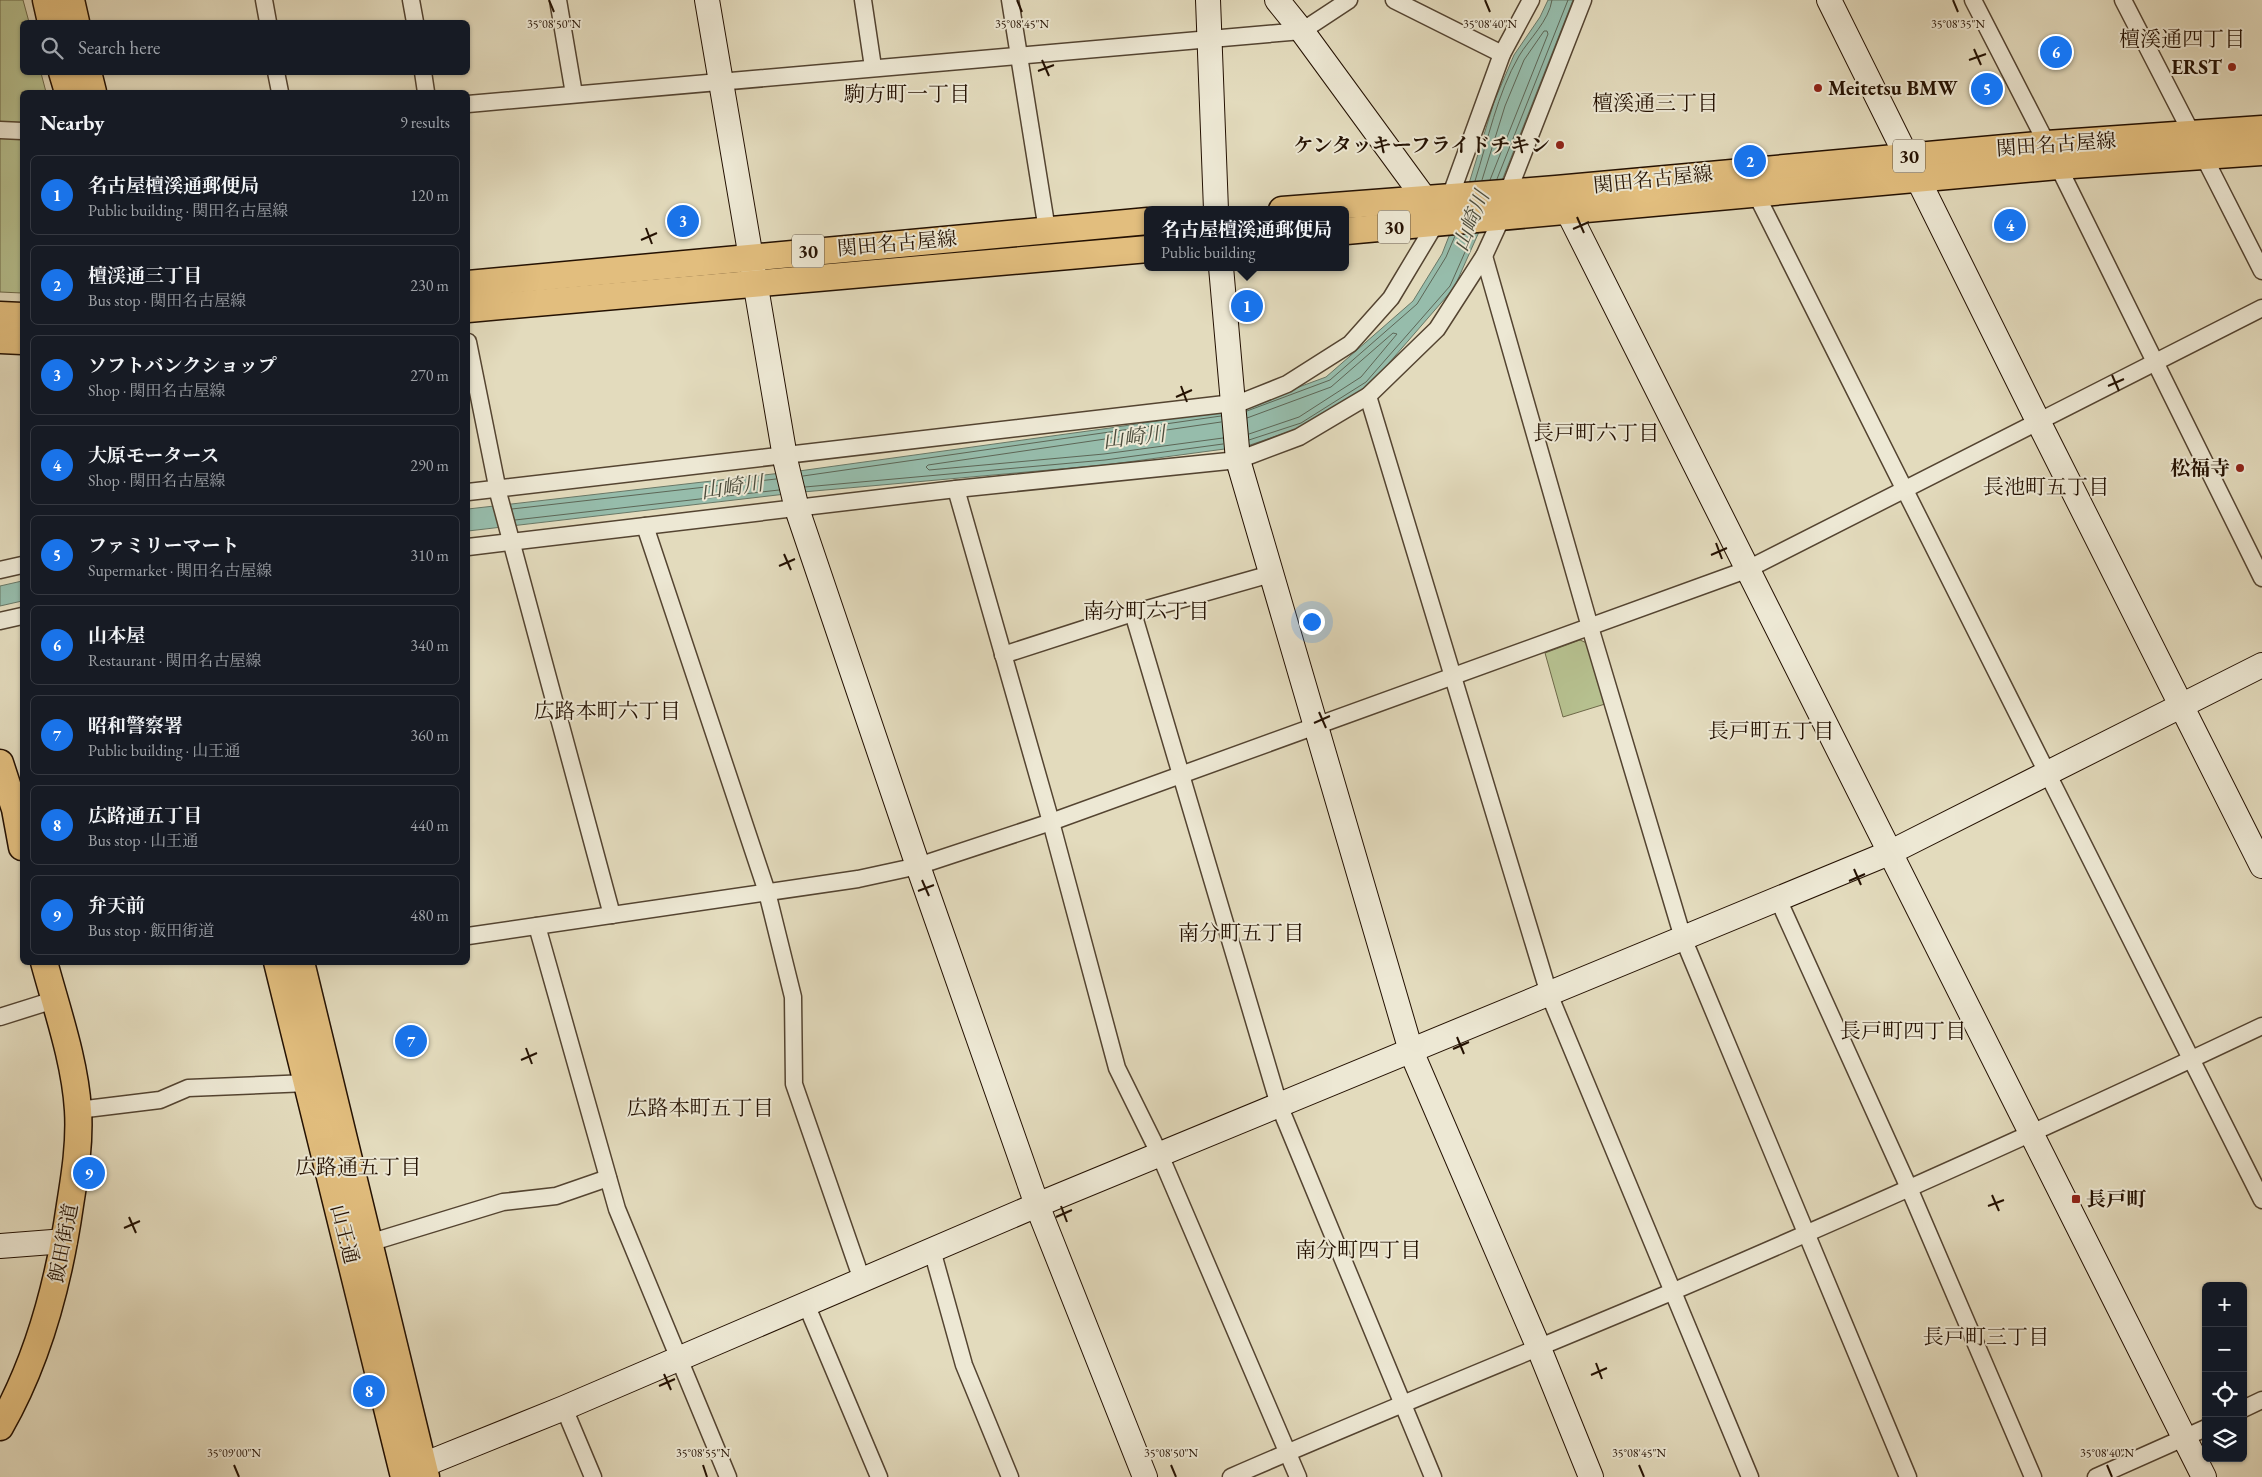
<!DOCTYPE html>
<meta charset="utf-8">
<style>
body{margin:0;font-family:"EB Garamond","Noto Serif JP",serif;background:#20242c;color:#f1f3f6}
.controls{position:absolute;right:15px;bottom:15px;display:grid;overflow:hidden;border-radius:8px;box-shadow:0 1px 4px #0004}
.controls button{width:45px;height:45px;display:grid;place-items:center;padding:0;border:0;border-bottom:1px solid #363941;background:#171b24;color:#f1f3f6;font:25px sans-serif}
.you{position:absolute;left:1311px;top:621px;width:18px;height:18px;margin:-12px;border:4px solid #fff;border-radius:50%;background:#1a73e8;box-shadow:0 0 0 8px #1a73e833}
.badge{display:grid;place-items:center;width:32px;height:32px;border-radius:50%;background:#1a73e8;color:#fff;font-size:16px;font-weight:700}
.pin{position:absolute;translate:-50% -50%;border:2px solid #fff;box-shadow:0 1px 5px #0006}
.popup{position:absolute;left:1144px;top:206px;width:205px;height:65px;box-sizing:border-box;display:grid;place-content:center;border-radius:8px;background:#171b24;filter:drop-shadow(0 1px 4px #0005);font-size:16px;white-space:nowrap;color:#9ea1a6}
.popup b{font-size:19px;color:#f1f3f6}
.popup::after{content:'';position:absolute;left:50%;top:100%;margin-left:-10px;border:10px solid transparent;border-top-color:#171b24}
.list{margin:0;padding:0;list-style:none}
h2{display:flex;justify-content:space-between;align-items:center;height:65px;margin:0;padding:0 20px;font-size:21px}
h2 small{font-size:16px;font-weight:400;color:#9ea1a6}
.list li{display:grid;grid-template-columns:32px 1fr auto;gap:15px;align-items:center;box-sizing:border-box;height:80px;margin:0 10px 10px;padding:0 10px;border:1px solid #363941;border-radius:8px}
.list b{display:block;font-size:19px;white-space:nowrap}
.list p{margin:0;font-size:16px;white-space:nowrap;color:#9ea1a6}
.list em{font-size:16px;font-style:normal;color:#9ea1a6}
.icon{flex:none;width:28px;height:28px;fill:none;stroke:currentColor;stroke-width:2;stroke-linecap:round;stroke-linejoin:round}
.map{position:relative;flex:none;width:2262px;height:1477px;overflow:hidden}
.search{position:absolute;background:#171b24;box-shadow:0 1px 4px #0004;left:20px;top:20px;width:450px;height:55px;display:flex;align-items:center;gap:12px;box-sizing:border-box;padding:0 18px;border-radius:8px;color:#9ea1a6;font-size:19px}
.panel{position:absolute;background:#171b24;box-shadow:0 1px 4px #0004;left:20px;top:90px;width:450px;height:875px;border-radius:8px}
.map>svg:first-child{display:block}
</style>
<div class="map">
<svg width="2262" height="1477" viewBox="0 0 2262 1477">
<rect width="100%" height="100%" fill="#e3dbbd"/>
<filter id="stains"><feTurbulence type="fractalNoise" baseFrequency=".004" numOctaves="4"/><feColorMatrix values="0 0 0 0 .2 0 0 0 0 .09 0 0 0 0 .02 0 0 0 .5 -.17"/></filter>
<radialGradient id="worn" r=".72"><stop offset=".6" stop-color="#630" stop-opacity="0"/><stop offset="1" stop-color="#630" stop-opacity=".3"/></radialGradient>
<!-- green -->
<g fill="#b6c08f" stroke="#6d6848">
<polygon points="0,0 23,0 29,22 22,22 22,72 41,73 46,92 22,92 22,293 0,292"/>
<polygon points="1580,640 1589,644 1605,704 1563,717 1545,653"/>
</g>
<!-- water -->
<g fill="#96bcab" stroke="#687867">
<polygon points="1548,0 1573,0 1503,178 1454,288 1369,386 1303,427 1247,446 1105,465 803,492 468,531 468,509 799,471 1117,427 1242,408 1326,377 1413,301 1442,254 1467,190 1494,102 1514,55 1540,17"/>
<polygon points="22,581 22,601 0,606 0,586"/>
</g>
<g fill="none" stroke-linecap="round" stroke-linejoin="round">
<!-- shore -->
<g stroke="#5d6656" stroke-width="1">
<polyline points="1497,179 1568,0"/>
<polyline points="1482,180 1505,106 1524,60 1544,31 1547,31 1548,34 1490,180"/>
<path d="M 1475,181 C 1488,140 1497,94 1519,56 C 1529,39 1549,21 1552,0"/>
<polyline points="1247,411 1330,380 1417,304 1446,257 1455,236"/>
<polyline points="1247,418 1331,387 1393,333 1397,334 1361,377 1299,417 1249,434"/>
<polyline points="1221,422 928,465 926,467 929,470 1104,454 1223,438"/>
<polyline points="1249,440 1301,423 1366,382 1450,286 1473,234"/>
<polyline points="803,476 1221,416"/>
<polyline points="805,487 1105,460 1223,444"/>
<polyline points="512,509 776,479"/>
<polyline points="515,520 779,490"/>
</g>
<defs>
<g id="street">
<polyline points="264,0 268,22"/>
<polyline points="411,0 415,22"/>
<polyline points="558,0 574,94"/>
<polyline points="863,0 873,67"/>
<polyline points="1010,0 1047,230"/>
<polyline points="1394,0 1502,54"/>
<polyline points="1973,0 2047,144"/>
<polyline points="2123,0 2192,134"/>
<polyline points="276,72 280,92"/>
<polyline points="423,72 426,92"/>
<polyline points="468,104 1302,31 1349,0"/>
<polyline points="0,130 22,131"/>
<polyline points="2204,157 2262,271"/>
<polyline points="2058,166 2262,578"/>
<polyline points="1508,192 1583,0"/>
<polyline points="1756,194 2262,1200"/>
<polyline points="1450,197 1502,54 1531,0"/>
<polyline points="1484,256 1590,627 1683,938 1908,1477"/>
<polyline points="468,342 499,496 612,915"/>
<polyline points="1368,396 1549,994 1750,1477"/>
<polyline points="956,489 1051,822 1117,1068 1160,1155 1298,1477"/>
<polyline points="468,492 1242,402 1287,384 1350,344 1391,298 1436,223"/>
<polyline points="645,526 767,892 793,997 794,1084 862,1280"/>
<polyline points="468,547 956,489 1238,460 1299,437 1368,396 1437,329 1484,256 1502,217"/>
<polyline points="0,570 22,565"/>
<polyline points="1133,613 1279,1105 1433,1477"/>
<polyline points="0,621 22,616"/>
<polyline points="1003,655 1133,613 1271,574"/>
<polyline points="1778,899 1909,1188 2033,1477"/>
<polyline points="537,926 617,1209 728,1477"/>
<polyline points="468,936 858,879 918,866 1051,822 1746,570 2262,308"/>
<polyline points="0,1017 54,1000"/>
<polyline points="78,1110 160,1100 188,1088 308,1083"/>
<polyline points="369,1243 503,1202 556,1196 608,1178"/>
<polyline points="932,1250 964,1365 1010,1477"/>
<polyline points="806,1304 879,1477"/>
<polyline points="564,1408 593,1477"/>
<polyline points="2243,1409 2262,1400"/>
<path d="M 1231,1477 C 1378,1413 1527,1353 1674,1291 C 1872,1206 2068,1118 2262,1026"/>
<polyline points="2096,1477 2206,1428"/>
</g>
<g id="secondary">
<polyline points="707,0 786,463 797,509 918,866 1037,1205 1145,1477"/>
<polyline points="1208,0 1216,210"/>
<polyline points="1277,0 1302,31 1425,199"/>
<polyline points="1829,0 2038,421 2262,866"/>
<polyline points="1559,194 2204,1477"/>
<polyline points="1221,267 1238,460 1411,1051 1538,1346 1591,1477"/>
<polyline points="0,1246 65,1241"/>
<polyline points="423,1465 564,1408 1037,1205 1889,853 2262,665"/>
</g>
<g id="primary">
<polyline points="46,0 51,22"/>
<polyline points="71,0 76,22"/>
<polyline points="62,72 68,92"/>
<polyline points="88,72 93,92"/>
<polyline points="1282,210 1556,189 2047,144 2262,129"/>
<polyline points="1346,231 2058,166 2262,152"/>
<polyline points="468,284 1148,221"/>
<polyline points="468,309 1148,249"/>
<polyline points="0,315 22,316"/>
<polyline points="0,340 22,341"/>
<polyline points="0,763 15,809 22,847"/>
<polyline points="277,962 404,1477"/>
<polyline points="301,962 426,1477"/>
<path d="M 0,1427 C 39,1359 59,1282 70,1205 C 75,1174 80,1142 78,1110 C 75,1061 57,1010 44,962"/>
</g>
</defs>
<!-- street casing -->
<use href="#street" stroke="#544431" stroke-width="19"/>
<!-- secondary casing -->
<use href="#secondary" stroke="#241102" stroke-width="26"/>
<!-- primary casing -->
<use href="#primary" stroke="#241102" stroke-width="29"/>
<!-- street -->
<use href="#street" stroke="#ede8d4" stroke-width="16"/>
<!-- secondary -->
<use href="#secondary" stroke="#ede8d4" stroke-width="24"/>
<!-- primary -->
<use href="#primary" stroke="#e2be7e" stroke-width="26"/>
</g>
<!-- ticks -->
<path fill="none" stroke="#241102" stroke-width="2" d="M 549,0 L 554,12M 1017,0 L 1022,12M 1485,0 L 1490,12M 1953,0 L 1958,12M 1974,49 L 1981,65M 1042,60 L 1049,76M 1969,60 L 1986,54M 1038,71 L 1054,65M 1577,217 L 1584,233M 646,228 L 652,244M 1573,229 L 1589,222M 641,240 L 657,233M 2112,375 L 2119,391M 1181,386 L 1187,402M 2108,386 L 2124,379M 1176,397 L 1192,390M 1716,543 L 1722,559M 784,554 L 791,570M 1711,555 L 1727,548M 779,566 L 795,559M 1319,712 L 1326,728M 1314,723 L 1330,716M 1854,869 L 1861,885M 922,880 L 929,896M 1849,881 L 1865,874M 918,891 L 934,885M 1457,1037 L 1464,1054M 526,1048 L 532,1064M 1453,1049 L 1469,1042M 521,1060 L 537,1053M 1992,1195 L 1999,1211M 1061,1206 L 1067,1222M 1988,1206 L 2004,1200M 129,1217 L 136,1233M 1056,1217 L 1072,1210M 124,1228 L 140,1221M 1596,1363 L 1602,1379M 664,1374 L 671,1390M 1591,1375 L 1607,1368M 659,1386 L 675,1379M 234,1465 L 239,1477M 703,1465 L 707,1477M 1171,1465 L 1176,1477M 1639,1465 L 1644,1477M 2107,1465 L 2112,1477"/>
<!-- markers -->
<g fill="#8f2418" stroke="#ede8d4" stroke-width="2">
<circle cx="2232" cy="67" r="5"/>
<circle cx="1818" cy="88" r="5"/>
<circle cx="1560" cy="145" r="5"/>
<circle cx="2240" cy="468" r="5"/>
<rect x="2071" y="1194" width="10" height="10" rx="2.5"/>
</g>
<g text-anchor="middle" stroke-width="4" stroke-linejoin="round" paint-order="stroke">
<!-- shield labels -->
<g fill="#ede8d4" stroke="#605241" stroke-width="1">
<rect x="1893" y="139.5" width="32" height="33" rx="4"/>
<rect x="1378" y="210.5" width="32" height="33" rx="4"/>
<rect x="792" y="234.5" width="32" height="33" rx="4"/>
</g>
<g font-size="19" font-weight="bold" fill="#241102">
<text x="1909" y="163">30</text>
<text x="1394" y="234">30</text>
<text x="808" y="258">30</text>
</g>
<!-- poi labels -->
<g font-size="20" font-weight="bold" fill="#241102" stroke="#ede8d4" text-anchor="end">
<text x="2222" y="74">ERST</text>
<text x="1828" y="95" text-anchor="start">Meitetsu BMW</text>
<text x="1550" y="152">ケンタッキーフライドチキン</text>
<text x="2230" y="475">松福寺</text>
<text x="2086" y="1206" text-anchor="start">長戸町</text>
</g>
<!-- street labels -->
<g font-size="20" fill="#241102" stroke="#ede8d4">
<text transform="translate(2056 144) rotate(-4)" y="7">関田名古屋線</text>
<text transform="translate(1653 179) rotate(-6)" y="7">関田名古屋線</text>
<text transform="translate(897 243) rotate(-5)" y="7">関田名古屋線</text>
<text transform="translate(345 1234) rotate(76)" y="7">山王通</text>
<text transform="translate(63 1243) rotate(-79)" y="7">飯田街道</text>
</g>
<!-- neighbourhood labels -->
<g font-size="21" fill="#241102" stroke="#ede8d4">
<text x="2182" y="46">檀溪通四丁目</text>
<text x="907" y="101">駒方町一丁目</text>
<text x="1655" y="110">檀溪通三丁目</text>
<text x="1596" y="440">長戸町六丁目</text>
<text x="2046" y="494">長池町五丁目</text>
<text x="1146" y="618">南分町六丁目</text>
<text x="607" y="718">広路本町六丁目</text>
<text x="1771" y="738">長戸町五丁目</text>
<text x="1241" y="940">南分町五丁目</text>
<text x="1903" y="1038">長戸町四丁目</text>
<text x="700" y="1115">広路本町五丁目</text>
<text x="358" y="1174">広路通五丁目</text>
<text x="1358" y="1257">南分町四丁目</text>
<text x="1986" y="1344">長戸町三丁目</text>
</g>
<!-- water labels -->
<g font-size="21" font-style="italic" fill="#4c4d3d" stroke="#ede8d4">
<text transform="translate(1471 221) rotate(-68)" y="7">山崎川</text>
<text transform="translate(1134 437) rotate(-7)" y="7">山崎川</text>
<text transform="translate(732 487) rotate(-8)" y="7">山崎川</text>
</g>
</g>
<g font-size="12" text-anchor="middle" fill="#241102" stroke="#ede8d4" stroke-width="4" stroke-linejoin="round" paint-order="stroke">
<text x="554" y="28">35°08'50"N</text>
<text x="1022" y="28">35°08'45"N</text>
<text x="1490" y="28">35°08'40"N</text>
<text x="1958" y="28">35°08'35"N</text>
<text x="234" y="1457">35°09'00"N</text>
<text x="703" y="1457">35°08'55"N</text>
<text x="1171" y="1457">35°08'50"N</text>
<text x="1639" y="1457">35°08'45"N</text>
<text x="2107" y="1457">35°08'40"N</text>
</g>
<rect width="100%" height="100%" filter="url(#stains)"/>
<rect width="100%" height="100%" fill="url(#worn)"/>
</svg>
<div class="controls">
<button>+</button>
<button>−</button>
<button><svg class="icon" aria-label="locate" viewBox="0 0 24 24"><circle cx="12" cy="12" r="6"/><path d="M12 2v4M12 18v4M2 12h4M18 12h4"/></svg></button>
<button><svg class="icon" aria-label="layers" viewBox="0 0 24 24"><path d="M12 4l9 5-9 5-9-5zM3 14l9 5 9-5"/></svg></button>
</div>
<div class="you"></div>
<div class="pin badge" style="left:1247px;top:306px">1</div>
<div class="popup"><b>名古屋檀溪通郵便局</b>Public building</div>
<div class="pin badge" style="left:1750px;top:161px">2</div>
<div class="pin badge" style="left:683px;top:221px">3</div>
<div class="pin badge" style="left:2010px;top:225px">4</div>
<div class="pin badge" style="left:1987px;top:89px">5</div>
<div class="pin badge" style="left:2056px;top:52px">6</div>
<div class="pin badge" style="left:411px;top:1041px">7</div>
<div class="pin badge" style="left:369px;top:1391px">8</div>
<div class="pin badge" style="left:89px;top:1173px">9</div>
<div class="search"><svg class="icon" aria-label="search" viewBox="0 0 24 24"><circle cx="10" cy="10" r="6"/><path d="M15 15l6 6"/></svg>Search here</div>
<section class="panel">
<h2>Nearby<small>9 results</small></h2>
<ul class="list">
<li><span class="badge">1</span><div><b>名古屋檀溪通郵便局</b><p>Public building · 関田名古屋線</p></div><em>120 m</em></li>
<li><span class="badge">2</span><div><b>檀渓通三丁目</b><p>Bus stop · 関田名古屋線</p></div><em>230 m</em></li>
<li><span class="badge">3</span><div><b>ソフトバンクショップ</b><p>Shop · 関田名古屋線</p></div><em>270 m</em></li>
<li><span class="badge">4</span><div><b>大原モータース</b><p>Shop · 関田名古屋線</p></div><em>290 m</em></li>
<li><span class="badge">5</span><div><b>ファミリーマート</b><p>Supermarket · 関田名古屋線</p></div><em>310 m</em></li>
<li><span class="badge">6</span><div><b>山本屋</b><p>Restaurant · 関田名古屋線</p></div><em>340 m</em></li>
<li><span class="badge">7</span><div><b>昭和警察署</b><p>Public building · 山王通</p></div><em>360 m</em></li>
<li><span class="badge">8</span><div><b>広路通五丁目</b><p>Bus stop · 山王通</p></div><em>440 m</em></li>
<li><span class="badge">9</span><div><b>弁天前</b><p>Bus stop · 飯田街道</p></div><em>480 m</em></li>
</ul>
</section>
</div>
